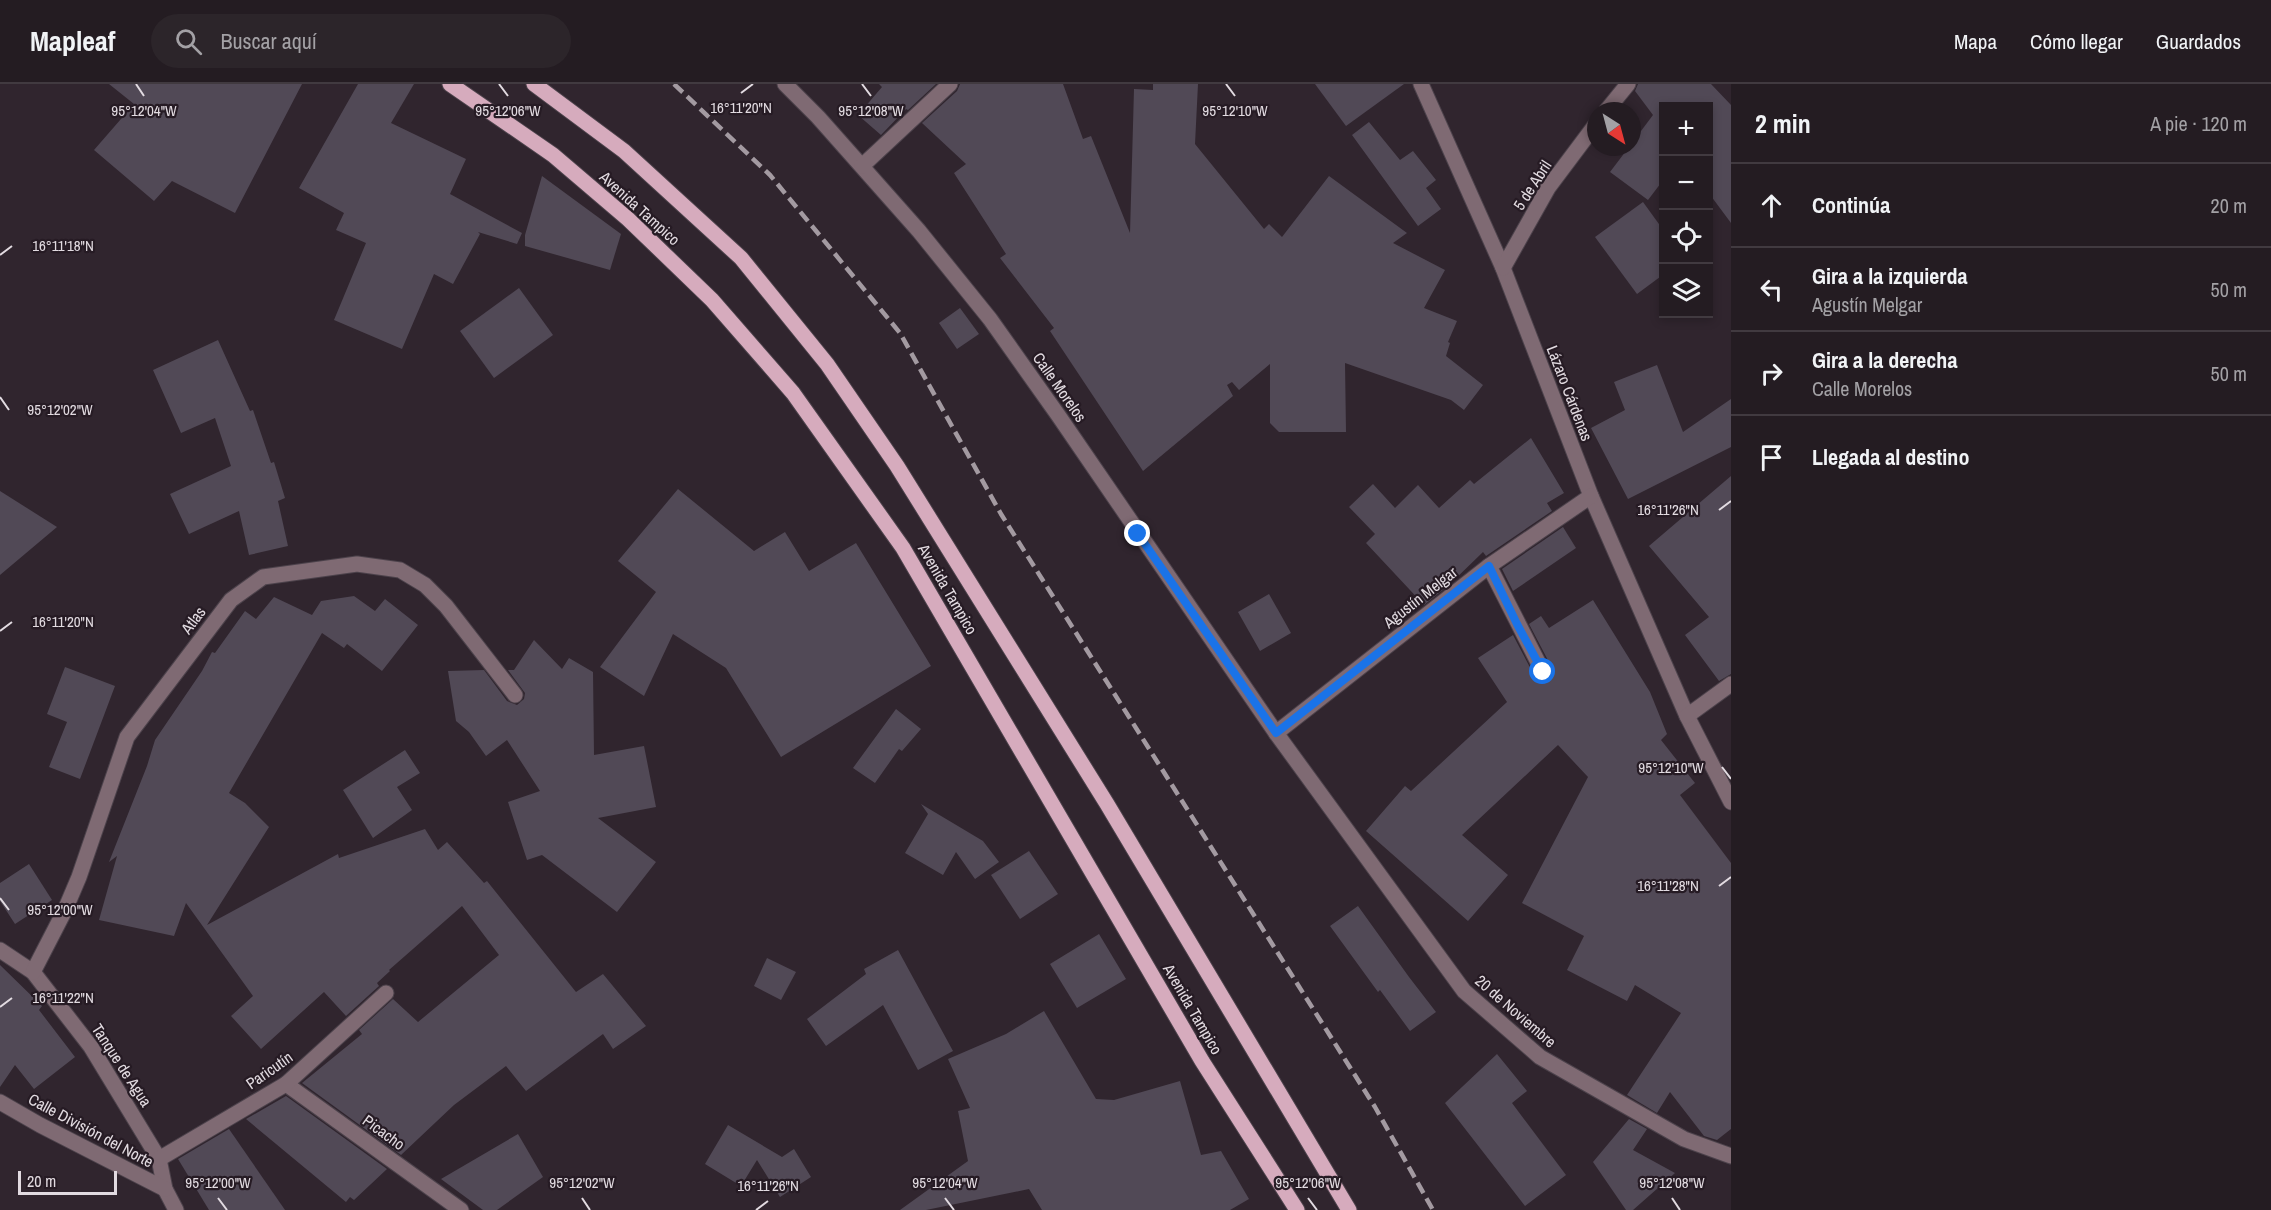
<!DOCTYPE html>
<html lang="es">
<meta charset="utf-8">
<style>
body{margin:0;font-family:"Archivo Narrow",sans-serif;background:#2c252a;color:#f1f3f6}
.controls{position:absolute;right:18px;top:18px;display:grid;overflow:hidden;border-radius:0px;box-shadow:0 3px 9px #0003}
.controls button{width:54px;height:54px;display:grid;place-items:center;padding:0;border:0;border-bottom:2px solid #413a40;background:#241c22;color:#f1f3f6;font:30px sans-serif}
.compass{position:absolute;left:1587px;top:18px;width:54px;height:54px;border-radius:50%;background:#241c22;box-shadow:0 3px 9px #0003;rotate:144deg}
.scale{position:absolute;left:18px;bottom:15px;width:99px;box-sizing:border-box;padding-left:6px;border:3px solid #e2dbe1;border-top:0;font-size:16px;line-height:21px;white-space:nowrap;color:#e2dbe1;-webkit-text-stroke:4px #261b24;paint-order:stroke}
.stop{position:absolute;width:18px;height:18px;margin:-14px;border:4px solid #1a73e8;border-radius:50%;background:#fff}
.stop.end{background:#1a73e8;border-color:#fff;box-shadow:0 2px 6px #0008}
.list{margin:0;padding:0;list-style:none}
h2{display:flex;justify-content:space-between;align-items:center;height:78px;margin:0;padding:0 24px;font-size:26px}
h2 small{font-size:20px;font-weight:400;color:#a3a1a5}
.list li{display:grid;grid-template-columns:39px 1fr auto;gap:18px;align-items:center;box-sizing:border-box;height:84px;padding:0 24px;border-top:2px solid #413a40}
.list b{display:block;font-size:22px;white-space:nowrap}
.list p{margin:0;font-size:20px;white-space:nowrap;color:#a3a1a5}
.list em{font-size:20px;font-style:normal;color:#a3a1a5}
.icon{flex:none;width:33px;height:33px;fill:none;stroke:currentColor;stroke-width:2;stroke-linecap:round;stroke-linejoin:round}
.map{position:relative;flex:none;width:1731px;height:1126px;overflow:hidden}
header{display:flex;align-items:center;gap:36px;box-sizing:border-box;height:84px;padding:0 30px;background:#241c22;border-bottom:2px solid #413a40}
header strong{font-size:28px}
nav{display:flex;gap:33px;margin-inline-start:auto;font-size:21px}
.search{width:420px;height:54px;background:#2c252a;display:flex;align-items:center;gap:15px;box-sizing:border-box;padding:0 21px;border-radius:33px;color:#a3a1a5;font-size:22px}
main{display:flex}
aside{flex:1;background:#241c22}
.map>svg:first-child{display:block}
</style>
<header>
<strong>Mapleaf</strong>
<div class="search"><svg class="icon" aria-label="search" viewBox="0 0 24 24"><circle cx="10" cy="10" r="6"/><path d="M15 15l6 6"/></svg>Buscar aquí</div>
<nav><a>Mapa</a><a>Cómo llegar</a><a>Guardados</a></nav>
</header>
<main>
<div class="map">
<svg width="1731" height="1126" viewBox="0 0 1731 1126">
<rect width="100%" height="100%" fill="#30252e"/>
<!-- building -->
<g fill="#514956">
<polygon points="109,0 302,0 235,129 172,97 154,117 94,66 134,20"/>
<polygon points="358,0 414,0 391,39 466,75 450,110 522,149 517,160 478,148 480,150 453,200 434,190 402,265 334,236 366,159 336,146 344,129 299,104"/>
<polygon points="879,0 936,0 908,26 906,25 881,51 858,31 882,3"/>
<polygon points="960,0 1063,0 1083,55 1091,52 1130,149 1134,5 1153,6 1153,0 1198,0 1195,60 1264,145 1269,140 1282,153 1329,92 1407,149 1393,159 1445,186 1424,224 1457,237 1448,258 1450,259 1446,272 1483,301 1464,326 1451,316 1345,279 1346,348 1279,348 1270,339 1270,280 1239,306 1232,298 1227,301 1233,312 1143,387 1050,247 1054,244 1000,174 1006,170 954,89 966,80 922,39 957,7"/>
<polygon points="1315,0 1404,0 1346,42"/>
<polygon points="1638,0 1711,0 1731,21 1731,139 1708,108 1708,22 1664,22 1664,95 1648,116 1610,88 1629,63 1632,63 1632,59 1653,31 1635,7"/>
<polygon points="1369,38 1400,76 1413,67 1436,96 1426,104 1441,125 1418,142 1352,51"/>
<polygon points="542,92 621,150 610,186 525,162 525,151"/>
<polygon points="1643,118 1664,147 1664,190 1637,210 1595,153"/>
<polygon points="519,204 553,251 494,294 460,247"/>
<polygon points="960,224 979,250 957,265 939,239"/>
<polygon points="218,256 250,327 253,326 271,379 274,378 285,414 278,417 288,462 249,471 239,427 189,450 170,410 231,382 215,334 181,349 153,286"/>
<polygon points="1657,281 1683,348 1731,315 1731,363 1628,415 1591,344 1625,326 1614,298"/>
<polygon points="1531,354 1564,409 1547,419 1552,427 1486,472 1483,468 1449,501 1424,521 1366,459 1375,450 1349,423 1373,400 1395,424 1418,401 1439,424 1470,396 1474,400"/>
<polygon points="1731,392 1731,590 1719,597 1685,551 1709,533 1649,462"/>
<polygon points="678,405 754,467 785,448 809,487 856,459 931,582 781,673 726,584 673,550 644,612 600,583 656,508 618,477"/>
<polygon points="0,407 57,443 0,491"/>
<polygon points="1563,443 1576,464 1513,507 1502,485"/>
<polygon points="1269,510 1291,549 1260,567 1238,528"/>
<polygon points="354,512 375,527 385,515 418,541 382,587 347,560 344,564 322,549 229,709 245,719 269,743 207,841 338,770 339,774 425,745 438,766 447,758 484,799 487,797 576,908 603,890 646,942 613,965 603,950 526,1007 506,982 454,1021 401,1071 302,999 362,950 359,946 393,915 418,938 499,871 462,822 389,886 390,887 377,899 379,902 346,932 324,908 261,965 231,932 253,912 186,819 174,852 99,836 117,772 109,778 147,682 155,656 202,587 212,568 215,569 245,527 256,535 274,513 312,531 321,517"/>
<polygon points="1593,516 1650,608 1667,650 1661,656 1695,699 1680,711 1731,779 1731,1045 1717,1056 1704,1052 1670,1008 1657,1029 1627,1011 1681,929 1635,901 1627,917 1567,886 1584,852 1522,819 1588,693 1558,661 1462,751 1508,791 1468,837 1366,747 1405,702 1411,707 1507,618 1478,574 1513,551 1535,593 1542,598 1547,597 1551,593 1552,584 1529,540 1541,532 1549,544"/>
<polygon points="534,556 562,585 569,574 593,588 594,671 644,662 656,723 598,734 656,778 617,828 542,771 527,776 508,718 540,707 507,656 486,672 469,648 456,637 448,587 484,586 507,617 517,621 524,615 525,609 508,586 514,586"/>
<polygon points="65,583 115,602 80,695 49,683 67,638 47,630"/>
<polygon points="896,625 921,645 902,667 899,665 875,699 853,684"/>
<polygon points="405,666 420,689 397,703 412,726 373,754 343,706"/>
<polygon points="921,720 983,757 999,778 975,795 956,768 943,791 905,769 928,730"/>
<polygon points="1029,767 1058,810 1020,835 991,791"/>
<polygon points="29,780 52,816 15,840 0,817 0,799"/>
<polygon points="1358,822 1409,893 1436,928 1410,947 1380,906 1378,908 1330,842"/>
<polygon points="1099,850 1126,895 1077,924 1050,880"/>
<polygon points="898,866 953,967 918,986 883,921 826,962 807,935 866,890 864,885"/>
<polygon points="767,874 796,888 781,916 754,902"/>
<polygon points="0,881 42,922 39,926 75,973 34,1005 15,981 0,1003"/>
<polygon points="1044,927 1096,1015 1114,1016 1180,997 1201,1071 1221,1067 1249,1115 1230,1126 1042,1126 1029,1105 926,1126 900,1126 968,1077 958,1027 970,1024 948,975 1006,950"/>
<polygon points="1497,970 1527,1007 1512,1019 1566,1091 1525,1122 1445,1019"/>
<polygon points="286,1012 387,1085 354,1116 350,1113 346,1118 246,1035"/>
<polygon points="1629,1035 1647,1045 1633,1066 1675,1089 1633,1126 1626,1126 1593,1078"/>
<polygon points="728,1041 782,1073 794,1065 811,1093 780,1113 757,1076 741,1102 705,1080"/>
<polygon points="229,1045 285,1126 209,1126 178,1075"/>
<polygon points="518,1050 543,1093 497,1126 483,1126 441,1095"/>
</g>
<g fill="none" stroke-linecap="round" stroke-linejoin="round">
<defs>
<g id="minor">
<polyline points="785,0 818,33 919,147 990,235 1058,331 1276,649 1464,907 1540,973 1684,1055 1731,1072"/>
<polyline points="1421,0 1503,184 1591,412 1687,632 1731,718"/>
<polyline points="1606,27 1628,0"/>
<polyline points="862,82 950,0"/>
<polyline points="1503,184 1548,104 1596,40"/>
<polyline points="1489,482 1543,588"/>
<polyline points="1687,632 1731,600"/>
<polyline points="1276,649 1489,482 1591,412"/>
<polyline points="0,866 33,888 91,963 159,1075 165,1105 176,1126"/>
<polyline points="33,888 65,826 79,793 127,653 231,516 263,493 357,480 400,486 425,501 446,522 515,611"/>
<polyline points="286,1000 461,1126"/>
<polyline points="0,1018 40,1041 165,1105"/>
<polyline points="159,1075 286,1000 386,909"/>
</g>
<g id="major">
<polyline points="450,0 553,71 628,135 712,216 793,309 903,464 1202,977 1297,1126"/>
<polyline points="534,0 624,67 741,174 827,280 897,382 1107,720 1349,1126"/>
</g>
</defs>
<!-- minor casing -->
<use href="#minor" stroke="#4c424b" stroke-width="17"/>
<!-- major casing -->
<use href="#major" stroke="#4c424b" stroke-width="17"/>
<!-- minor -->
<use href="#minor" stroke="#7f6a73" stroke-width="15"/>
<!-- major -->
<use href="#major" stroke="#d6abbd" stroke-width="15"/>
<!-- rail -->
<polyline stroke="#a39aa1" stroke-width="4.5" stroke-dasharray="12 6" stroke-linecap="butt" points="674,0 770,91 900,249 1001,430 1375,1023 1433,1126"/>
</g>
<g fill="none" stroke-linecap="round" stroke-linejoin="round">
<!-- route -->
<polyline stroke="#1a73e8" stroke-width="8" points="1138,450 1276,649 1489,482 1517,540 1543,588"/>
</g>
<!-- ticks -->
<path fill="none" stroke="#e2dbe1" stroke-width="2" d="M 136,0 L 144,12M 499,0 L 508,12M 862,0 L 871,12M 1226,0 L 1235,12M 741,9 L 753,0M 0,171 L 12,162M 0,313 L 9,326M 1719,426 L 1731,417M 0,547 L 12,538M 1722,683 L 1731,695M 1719,802 L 1731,793M 0,814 L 9,826M 0,923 L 12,914M 218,1114 L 227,1126M 582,1114 L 590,1126M 945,1114 L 954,1126M 1308,1114 L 1317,1126M 1672,1114 L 1680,1126M 756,1126 L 768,1117"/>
<g text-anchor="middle" stroke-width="4.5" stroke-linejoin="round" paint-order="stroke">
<!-- street labels -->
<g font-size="16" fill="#e2dbe1" stroke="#261b24">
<text transform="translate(1532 101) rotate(-57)" y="6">5 de Abril</text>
<text transform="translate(640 124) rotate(42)" y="6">Avenida Tampico</text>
<text transform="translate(1060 303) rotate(55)" y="6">Calle Morelos</text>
<text transform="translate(1570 309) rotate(69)" y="6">Lázaro Cárdenas</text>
<text transform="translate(948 505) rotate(60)" y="6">Avenida Tampico</text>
<text transform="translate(1420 513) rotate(-38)" y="6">Agustín Melgar</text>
<text transform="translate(193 536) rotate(-53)" y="6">Atlas</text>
<text transform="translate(1193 925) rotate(60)" y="6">Avenida Tampico</text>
<text transform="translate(1516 927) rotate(41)" y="6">20 de Noviembre</text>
<text transform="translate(122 981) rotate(57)" y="6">Tanque de Agua</text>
<text transform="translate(269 986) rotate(-35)" y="6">Paricutín</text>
<text transform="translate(91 1046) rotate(28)" y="6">Calle División del Norte</text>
<text transform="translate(384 1048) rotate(36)" y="6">Picacho</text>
</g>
</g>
<g font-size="15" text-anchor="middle" fill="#e2dbe1" stroke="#261b24" stroke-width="4.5" stroke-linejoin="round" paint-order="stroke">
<text x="741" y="29">16°11'20"N</text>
<text x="144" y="32">95°12'04"W</text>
<text x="508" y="32">95°12'06"W</text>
<text x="871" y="32">95°12'08"W</text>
<text x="1235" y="32">95°12'10"W</text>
<text x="63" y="167">16°11'18"N</text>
<text x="60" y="331">95°12'02"W</text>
<text x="1668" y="431">16°11'26"N</text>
<text x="63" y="543">16°11'20"N</text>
<text x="1671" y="689">95°12'10"W</text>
<text x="1668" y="807">16°11'28"N</text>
<text x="60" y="831">95°12'00"W</text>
<text x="63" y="919">16°11'22"N</text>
<text x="218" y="1104">95°12'00"W</text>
<text x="582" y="1104">95°12'02"W</text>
<text x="945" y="1104">95°12'04"W</text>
<text x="1308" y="1104">95°12'06"W</text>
<text x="1672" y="1104">95°12'08"W</text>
<text x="768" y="1107">16°11'26"N</text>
</g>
</svg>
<div class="controls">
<button>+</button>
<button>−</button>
<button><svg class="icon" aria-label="locate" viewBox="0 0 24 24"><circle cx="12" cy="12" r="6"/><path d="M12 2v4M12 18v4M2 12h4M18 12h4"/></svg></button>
<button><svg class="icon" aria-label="layers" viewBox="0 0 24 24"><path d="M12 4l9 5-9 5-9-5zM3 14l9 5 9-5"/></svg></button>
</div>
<svg class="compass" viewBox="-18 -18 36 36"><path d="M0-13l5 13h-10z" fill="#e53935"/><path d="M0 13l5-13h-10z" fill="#a3a1a5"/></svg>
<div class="scale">20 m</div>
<div class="stop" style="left:1543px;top:588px"></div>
<div class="stop end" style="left:1138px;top:450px"></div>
</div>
<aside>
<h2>2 min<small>A pie · 120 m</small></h2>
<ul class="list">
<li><svg class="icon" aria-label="ahead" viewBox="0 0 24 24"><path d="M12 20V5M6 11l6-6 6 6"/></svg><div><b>Continúa</b></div><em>20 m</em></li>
<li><svg class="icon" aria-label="left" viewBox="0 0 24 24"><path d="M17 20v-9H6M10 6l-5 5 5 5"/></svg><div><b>Gira a la izquierda</b><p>Agustín Melgar</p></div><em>50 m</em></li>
<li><svg class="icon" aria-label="right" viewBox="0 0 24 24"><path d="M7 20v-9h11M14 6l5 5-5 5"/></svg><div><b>Gira a la derecha</b><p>Calle Morelos</p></div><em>50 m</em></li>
<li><svg class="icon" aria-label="arrive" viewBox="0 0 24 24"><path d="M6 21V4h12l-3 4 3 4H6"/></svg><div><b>Llegada al destino</b></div></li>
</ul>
</aside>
</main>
